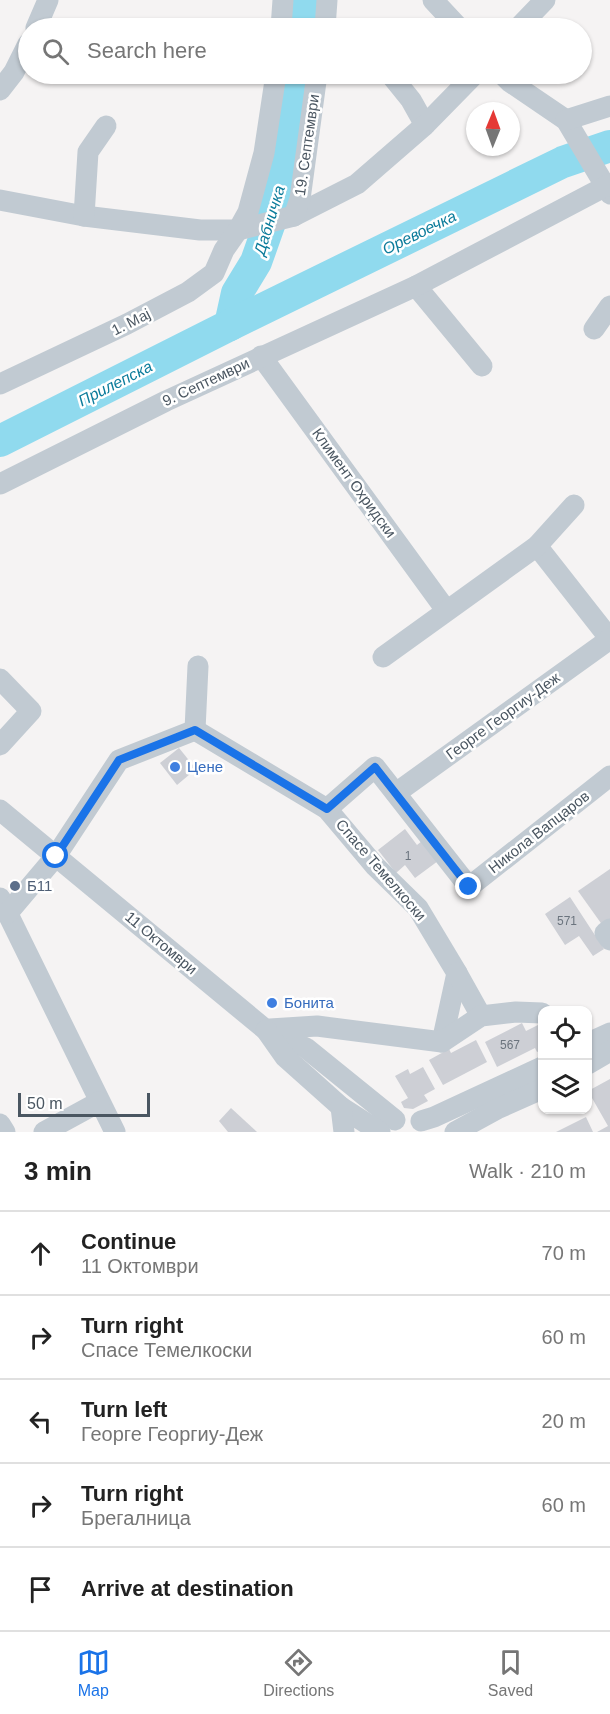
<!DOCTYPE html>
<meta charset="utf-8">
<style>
body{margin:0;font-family:Helvetica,sans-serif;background:#f6f6f6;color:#222}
.controls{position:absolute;right:18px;bottom:18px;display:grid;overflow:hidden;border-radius:12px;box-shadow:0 2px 4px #0004}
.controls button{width:54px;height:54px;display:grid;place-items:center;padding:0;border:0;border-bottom:2px solid #e0e0e0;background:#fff;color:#222;font:30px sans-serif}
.compass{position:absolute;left:466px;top:102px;width:54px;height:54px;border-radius:50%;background:#fff;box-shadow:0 2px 4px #0004;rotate:1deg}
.scale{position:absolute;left:18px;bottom:15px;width:132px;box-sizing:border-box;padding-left:6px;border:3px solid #4a5661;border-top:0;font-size:16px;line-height:21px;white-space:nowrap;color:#4a5661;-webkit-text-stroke:4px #fff;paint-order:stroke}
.stop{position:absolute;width:18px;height:18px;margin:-14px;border:4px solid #1a73e8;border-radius:50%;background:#fff}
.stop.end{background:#1a73e8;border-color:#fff;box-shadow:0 2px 6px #0008}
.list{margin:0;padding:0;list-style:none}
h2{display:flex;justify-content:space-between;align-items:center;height:78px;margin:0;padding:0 24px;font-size:26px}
h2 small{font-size:20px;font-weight:400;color:#767676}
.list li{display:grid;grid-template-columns:39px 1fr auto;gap:18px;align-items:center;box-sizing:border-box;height:84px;padding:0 24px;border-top:2px solid #e0e0e0}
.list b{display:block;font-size:22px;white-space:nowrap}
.list p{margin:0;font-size:20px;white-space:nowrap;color:#767676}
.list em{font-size:20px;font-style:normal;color:#767676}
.icon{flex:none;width:33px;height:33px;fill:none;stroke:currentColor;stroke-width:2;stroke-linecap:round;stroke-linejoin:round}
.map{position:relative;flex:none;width:610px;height:1132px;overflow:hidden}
.search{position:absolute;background:#fff;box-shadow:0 2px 4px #0004;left:18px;right:18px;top:18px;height:66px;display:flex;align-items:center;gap:15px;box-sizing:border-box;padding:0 21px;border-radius:33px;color:#767676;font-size:22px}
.sheet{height:498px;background:#fff}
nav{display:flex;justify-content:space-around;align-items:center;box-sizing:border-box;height:84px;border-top:2px solid #e0e0e0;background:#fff;font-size:16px;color:#767676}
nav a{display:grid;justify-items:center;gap:3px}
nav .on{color:#1a73e8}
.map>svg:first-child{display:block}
</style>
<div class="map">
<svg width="610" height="1132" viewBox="0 0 610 1132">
<rect width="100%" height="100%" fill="#f5f3f3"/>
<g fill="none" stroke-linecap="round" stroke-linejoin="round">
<!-- river -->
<g stroke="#90daee" stroke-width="32">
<polyline points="302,28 304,0"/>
<polyline points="230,325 237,293 256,262 279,197 289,142 297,74"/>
<polyline points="0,441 230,325 563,162 610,146"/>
</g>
</g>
<!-- building -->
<g fill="#cdcfd5">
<polygon points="179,748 196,769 177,785 160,763"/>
<polygon points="405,829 417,845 422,841 438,861 415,878 405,865 396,873 378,850"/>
<polygon points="610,869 610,921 603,926 578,891"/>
<polygon points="570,897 604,949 593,956 579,936 565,945 545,914"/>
<polygon points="522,1023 526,1031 542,1023 542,1050 537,1052 535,1048 497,1067 485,1042"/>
<polygon points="476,1040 487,1062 443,1085 429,1060 449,1049 451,1053"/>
<polygon points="423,1067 435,1089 424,1095 428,1101 413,1109 404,1108 401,1102 408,1098 395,1076 408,1069 410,1074"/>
<polygon points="610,1079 610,1132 597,1132 608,1126 588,1091"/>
<polygon points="231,1108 257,1132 228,1132 219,1121"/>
<polygon points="586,1117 593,1132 556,1132"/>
</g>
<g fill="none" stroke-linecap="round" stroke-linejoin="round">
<!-- minor -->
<g stroke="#c1cad2" stroke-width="21">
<polyline points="433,0 459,28"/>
<polyline points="36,28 48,0"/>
<polyline points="281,28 283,0"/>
<polyline points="325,28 327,0"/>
<polyline points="518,28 545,0"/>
<polyline points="390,74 411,100 425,125"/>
<polyline points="502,74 510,82 566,120 610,194"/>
<polyline points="0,90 14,72 28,44"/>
<polyline points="566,120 610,106"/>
<polyline points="0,200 84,216 200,230 238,230 294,216 357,184 425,125 475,74"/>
<polyline points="84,216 88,152 106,126"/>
<polyline points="294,216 300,199 317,74"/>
<polyline points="416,286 482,366"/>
<polyline points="594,329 610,306"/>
<polyline points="261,356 446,610"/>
<polyline points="0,384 127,324 188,292 214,273 224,250 238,230 248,212 264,153 276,74"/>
<polyline points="0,484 166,401 416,286 610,184"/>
<polyline points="537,546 610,639"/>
<polyline points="383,657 537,546 574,505"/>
<polyline points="0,679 31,711 0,745"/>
<polyline points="195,730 327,809 375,866 418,908 457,973 442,1042"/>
<polyline points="396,793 610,639"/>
<polyline points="327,809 375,767 469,887 610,776"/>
<polyline points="0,810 266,1030 306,1048 395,1120"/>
<polyline points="0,898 115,1132"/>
<polyline points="7,914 56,856 119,760 195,730 198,666"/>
<polyline points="610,929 605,933 610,940"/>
<polyline points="457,973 481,1016"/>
<polyline points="270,1029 317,1026 442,1042 481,1016 516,1012 542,1013"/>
<polyline points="266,1030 285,1057 341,1107 380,1132"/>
<polyline points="588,1043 610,1033"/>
<polyline points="588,1064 610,1051"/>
<polyline points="341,1107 344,1132"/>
<polyline points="421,1121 434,1117 542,1067"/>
<polyline points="0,1124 5,1132"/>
<polyline points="44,1132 99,1102"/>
<polyline points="455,1132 497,1109 542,1089"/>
</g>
</g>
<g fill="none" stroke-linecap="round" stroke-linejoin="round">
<!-- route -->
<polyline stroke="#1a73e8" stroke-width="8" points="56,856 119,760 195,730 327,809 375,767 469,887"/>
</g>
<!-- markers -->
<g fill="#3f7fe0" stroke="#fff" stroke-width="2">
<circle cx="175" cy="767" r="6"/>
<circle cx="272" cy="1003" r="6"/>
</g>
<circle fill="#5c6f8a" stroke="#fff" stroke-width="2" cx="15" cy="886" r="6"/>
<g text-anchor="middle" stroke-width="5" stroke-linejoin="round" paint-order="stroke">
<!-- number labels -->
<g font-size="12" fill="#6b747e">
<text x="408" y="860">1</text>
<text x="567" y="925">571</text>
<text x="510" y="1049">567</text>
</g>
<!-- street labels -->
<g font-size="15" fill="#4a5661" stroke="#fff">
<text transform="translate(307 145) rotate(-82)" y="5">19. Септември</text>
<text transform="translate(131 322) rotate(-27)" y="5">1. Мај</text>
<text transform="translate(206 382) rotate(-25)" y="5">9. Септември</text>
<text transform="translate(354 483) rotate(54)" y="5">Климент Охридски</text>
<text transform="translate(503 716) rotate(-36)" y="5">Георге Георгиу-Деж</text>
<text transform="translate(539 832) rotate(-38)" y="5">Никола Вапцаров</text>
<text transform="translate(381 870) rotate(49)" y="5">Спасе Темелкоски</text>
<text transform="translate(161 943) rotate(40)" y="5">11 Октомври</text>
</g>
<!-- shop labels -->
<g font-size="15" fill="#366cbe" stroke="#fff" text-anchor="start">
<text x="187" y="772">Цене</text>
<text x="284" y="1008">Бонита</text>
</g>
<!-- service labels -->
<g font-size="15" fill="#4e5e75" stroke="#fff" text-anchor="start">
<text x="27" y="891">Б11</text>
</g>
<!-- water labels -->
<g font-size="16" font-style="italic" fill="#0c7c9b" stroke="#fff">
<text transform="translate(269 220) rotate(-73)" y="6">Дабничка</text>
<text transform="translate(419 232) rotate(-26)" y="6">Оревоечка</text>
<text transform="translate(115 383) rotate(-27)" y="6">Прилепска</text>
</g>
</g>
</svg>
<div class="controls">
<button><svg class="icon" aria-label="locate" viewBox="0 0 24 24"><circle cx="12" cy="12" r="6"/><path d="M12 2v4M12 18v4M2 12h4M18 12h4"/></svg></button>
<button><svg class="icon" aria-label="layers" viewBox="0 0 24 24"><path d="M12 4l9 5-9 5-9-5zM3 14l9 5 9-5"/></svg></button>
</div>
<svg class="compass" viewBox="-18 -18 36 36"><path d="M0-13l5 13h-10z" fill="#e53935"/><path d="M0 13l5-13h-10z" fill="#767676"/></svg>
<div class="scale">50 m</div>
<div class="stop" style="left:56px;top:856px"></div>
<div class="stop end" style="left:469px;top:887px"></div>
<div class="search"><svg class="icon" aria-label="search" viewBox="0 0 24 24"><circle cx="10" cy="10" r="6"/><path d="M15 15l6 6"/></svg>Search here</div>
</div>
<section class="sheet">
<h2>3 min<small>Walk · 210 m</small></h2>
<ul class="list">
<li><svg class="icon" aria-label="ahead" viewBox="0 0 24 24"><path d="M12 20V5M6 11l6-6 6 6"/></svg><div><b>Continue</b><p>11 Октомври</p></div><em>70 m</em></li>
<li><svg class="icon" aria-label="right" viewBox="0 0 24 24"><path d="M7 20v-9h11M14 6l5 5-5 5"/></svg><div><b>Turn right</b><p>Спасе Темелкоски</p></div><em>60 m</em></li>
<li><svg class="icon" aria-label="left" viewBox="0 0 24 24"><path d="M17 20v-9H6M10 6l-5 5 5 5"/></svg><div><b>Turn left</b><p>Георге Георгиу-Деж</p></div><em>20 m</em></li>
<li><svg class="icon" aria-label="right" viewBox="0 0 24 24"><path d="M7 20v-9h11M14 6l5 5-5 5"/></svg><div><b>Turn right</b><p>Брегалница</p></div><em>60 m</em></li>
<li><svg class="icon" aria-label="arrive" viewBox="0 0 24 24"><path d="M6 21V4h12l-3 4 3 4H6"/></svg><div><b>Arrive at destination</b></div></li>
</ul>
</section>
<nav>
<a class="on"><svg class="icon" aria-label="map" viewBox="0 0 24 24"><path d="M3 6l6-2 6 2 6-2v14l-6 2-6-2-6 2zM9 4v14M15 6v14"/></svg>Map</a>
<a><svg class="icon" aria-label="directions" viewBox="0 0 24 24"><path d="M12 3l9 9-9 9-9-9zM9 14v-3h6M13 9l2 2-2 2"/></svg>Directions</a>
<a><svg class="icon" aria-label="saved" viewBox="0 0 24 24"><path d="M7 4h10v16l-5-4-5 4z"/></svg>Saved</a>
</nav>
